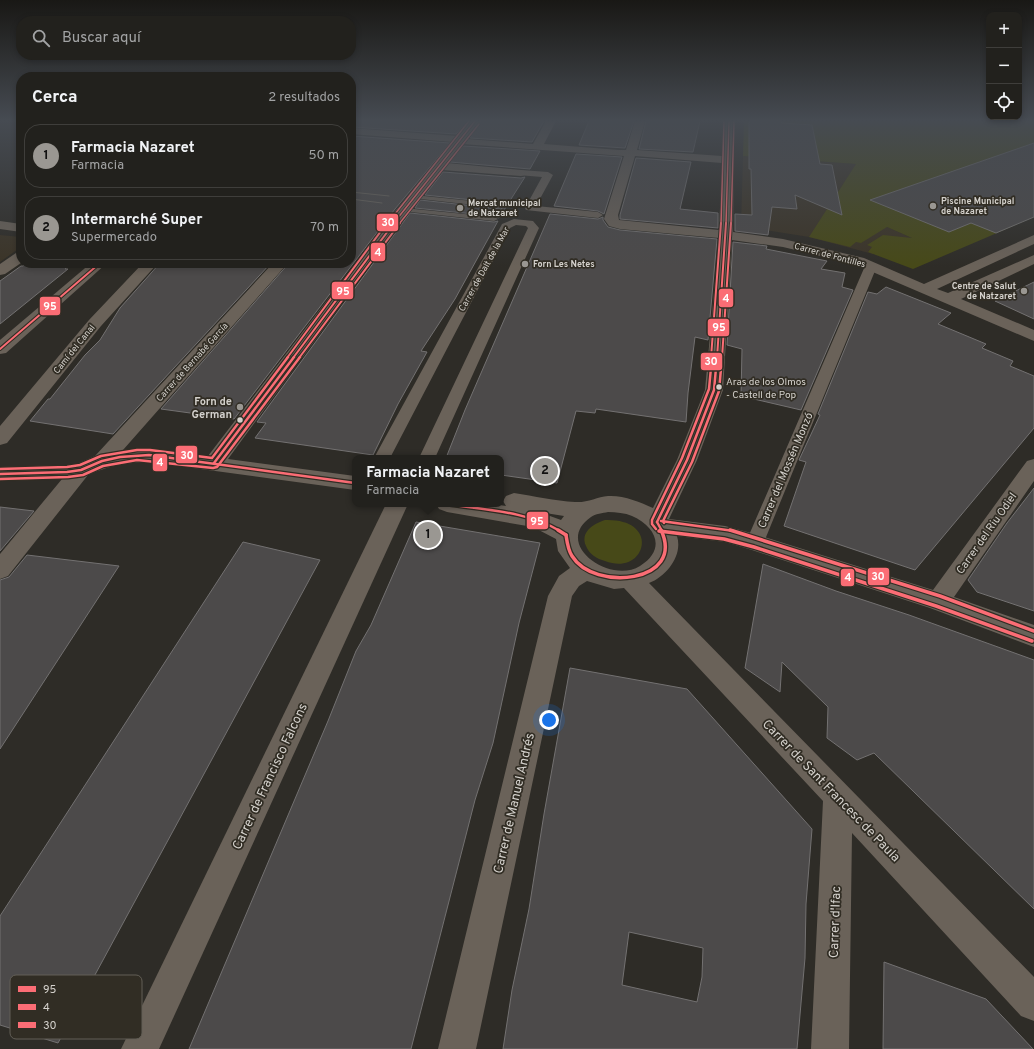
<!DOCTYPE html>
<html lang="es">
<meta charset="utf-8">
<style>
body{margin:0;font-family:Overpass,sans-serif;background:#2a2926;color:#f1f3f6}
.controls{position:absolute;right:12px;top:12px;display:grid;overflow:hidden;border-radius:8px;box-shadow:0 2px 6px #0003}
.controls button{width:36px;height:36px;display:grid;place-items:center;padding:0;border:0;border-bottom:1px solid #3f3e3b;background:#22211d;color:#f1f3f6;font:20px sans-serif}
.you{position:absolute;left:549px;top:720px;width:14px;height:14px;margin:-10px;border:3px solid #fff;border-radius:50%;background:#1a73e8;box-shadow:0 0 0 6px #1a73e833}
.badge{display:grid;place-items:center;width:26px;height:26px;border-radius:50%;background:#9a9792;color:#111;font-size:13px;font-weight:700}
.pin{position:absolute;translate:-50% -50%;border:2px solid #fff;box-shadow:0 1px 4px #0006}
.popup{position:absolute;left:352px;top:455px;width:152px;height:52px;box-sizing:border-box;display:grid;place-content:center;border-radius:8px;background:#22211d;filter:drop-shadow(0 1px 3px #0005);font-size:13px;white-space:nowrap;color:#a2a3a4}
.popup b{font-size:15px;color:#f1f3f6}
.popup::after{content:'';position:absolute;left:50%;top:100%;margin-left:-8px;border:8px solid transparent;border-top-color:#22211d}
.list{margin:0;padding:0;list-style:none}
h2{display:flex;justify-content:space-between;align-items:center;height:52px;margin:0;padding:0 16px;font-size:17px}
h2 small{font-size:13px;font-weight:400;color:#a2a3a4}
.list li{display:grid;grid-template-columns:26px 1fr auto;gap:12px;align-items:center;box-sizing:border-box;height:64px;margin:0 8px 8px;padding:0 8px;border:1px solid #3f3e3b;border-radius:16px}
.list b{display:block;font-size:15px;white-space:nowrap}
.list p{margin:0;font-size:13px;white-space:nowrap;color:#a2a3a4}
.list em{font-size:13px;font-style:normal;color:#a2a3a4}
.icon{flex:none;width:22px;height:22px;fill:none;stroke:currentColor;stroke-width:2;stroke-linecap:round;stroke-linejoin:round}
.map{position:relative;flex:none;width:1034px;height:1049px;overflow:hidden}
.search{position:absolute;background:#22211d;box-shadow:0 2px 6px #0003;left:16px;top:16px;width:340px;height:44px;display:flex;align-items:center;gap:10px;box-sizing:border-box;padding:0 14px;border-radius:16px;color:#a2a3a4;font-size:15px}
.panel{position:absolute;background:#22211d;box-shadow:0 2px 6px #0003;left:16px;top:72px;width:340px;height:196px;border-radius:16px}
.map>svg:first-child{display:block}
</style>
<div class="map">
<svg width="1034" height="1049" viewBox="0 0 1034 1049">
<rect width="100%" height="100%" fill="#2e2c27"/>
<!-- built -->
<g fill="#3b3427">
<polygon points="743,156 857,164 831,202 912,238 873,254 809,237 741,226"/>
<polygon points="0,235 21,237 21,247 0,262"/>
</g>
<!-- green -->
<g fill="#474918">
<polygon points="744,121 1034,121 1034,217 913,269 868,252 872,247 867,245 883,235 912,238 887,227 861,243 856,242 850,247 809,237 856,164 743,156"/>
<path d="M 605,520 C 662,518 646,577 605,561 C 597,559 589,554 586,546 C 580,532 593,524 605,520 Z"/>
</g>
<!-- building -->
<g fill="#4c4a4a" stroke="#737171" fill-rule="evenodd">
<polygon points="358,121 468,121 456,134 352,127"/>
<polygon points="481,121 544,121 532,142 470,138"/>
<polygon points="589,121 634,121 625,148 579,145"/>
<polygon points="646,121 700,121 693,152 639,149"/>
<polygon points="749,121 781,121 782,123 812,125 820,164 832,165 842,215 795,195 797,209 772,207 768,235 735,231 735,214 752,215 751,169 749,169"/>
<polygon points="351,136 450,143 395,209 234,419 161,409 289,263 351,263"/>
<polygon points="1034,143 1034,217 996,233 971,223 949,232 870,200"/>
<polygon points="463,146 540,151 530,169 450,162"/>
<polygon points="576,154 622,157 604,214 598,211 554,206"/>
<polygon points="636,158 691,162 680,209 718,213 718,228 620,219 620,215"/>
<polygon points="443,172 521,178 525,177 499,218 494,216 415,208 420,200 501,209 505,206 501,203 425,195"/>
<polygon points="410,213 494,222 498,221 455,299 421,351 427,352 398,404 373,455 255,438 266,423 257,422"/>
<polygon points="550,214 598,219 603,217 603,220 608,227 620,230 717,239 708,340 695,337 688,393 686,422 596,409 595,413 576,411 557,483 501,475 501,458 446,458 465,410"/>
<polygon points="733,242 767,246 766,249 827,261 821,269 845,273 842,287 853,290 801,410 741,396 742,349 727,345"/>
<polygon points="27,263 72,263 65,269 68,269 0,324 0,281 21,266 23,266"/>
<polygon points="160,263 271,263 113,434 30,421 48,399 50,399 85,355 100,340 120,308"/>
<polygon points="1034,282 1034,319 995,301"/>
<polygon points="886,287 951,313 938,324 986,344 982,348 1013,361 1010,366 1034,376 1034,428 915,570 784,526 806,462 799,460 820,415 818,414 868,292 877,294"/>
<polygon points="1034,488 1034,611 977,592 968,580 1007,523"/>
<polygon points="0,507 34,511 0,551"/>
<polygon points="416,522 540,543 519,623 493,743 475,800 411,1049 189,1049 328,721 356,651 371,625"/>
<polygon points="243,542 320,560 58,1043 0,1025 0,916"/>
<polygon points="27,555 119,566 0,749 0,580 9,577"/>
<polygon points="763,564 836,591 909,615 1034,660 1034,909 874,753 857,760 827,738 828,707 782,662 780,692 745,668"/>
<path d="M 570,668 L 687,689 L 812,829 L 806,904 L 805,958 L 797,1049 L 503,1049 L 512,990 L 529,909 L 544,814 ZM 629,932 L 703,948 L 702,977 L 697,1002 L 622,985 Z"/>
<polygon points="884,962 986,999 1033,1049 883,1049"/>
</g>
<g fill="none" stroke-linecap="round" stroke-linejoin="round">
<!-- service -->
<g fill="#6a6259" fill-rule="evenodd">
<polygon points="414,195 501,204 504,206 501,208 412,198 412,196"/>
<polygon points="404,208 494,217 498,219 494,221 402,211 401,210"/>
</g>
<!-- pedestrian -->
<g fill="#6a6259" fill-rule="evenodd">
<polygon points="521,170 548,172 553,175 536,206 598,212 603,215 598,218 526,210 525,208 542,177 518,175 516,173"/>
<polygon points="514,219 533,221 539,228 435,458 419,458 528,228 526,226 516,225 510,228 390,458 374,458 501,226 502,224"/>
<polygon points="871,262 875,264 877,266 764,542 762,547 755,549 748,547 746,542 865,266 867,264"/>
</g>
<!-- minor -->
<g fill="#6a6259" fill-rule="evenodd">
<path d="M 470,121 L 480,121 L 467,139 L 533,144 L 546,121 L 556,121 L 544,144 L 619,150 L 626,150 L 635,121 L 645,121 L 637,150 L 722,156 L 724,121 L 734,121 L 733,232 L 783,239 L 864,258 L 924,284 L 1034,235 L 1034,244 L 937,289 L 948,293 L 1034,255 L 1034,264 L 961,299 L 1034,330 L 1034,341 L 854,264 L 783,247 L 732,240 L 723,390 L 697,460 L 669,519 L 725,526 L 755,534 L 933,590 L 1027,461 L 1034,459 L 1034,481 L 954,597 L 1034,625 L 1034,647 L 930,608 L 752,550 L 725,542 L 677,536 C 683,555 667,576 649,583 L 1034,977 L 1034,1021 L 1021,1016 L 852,833 L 849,1049 L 811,1049 L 823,801 L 624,588 L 614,589 L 587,581 L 579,586 L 572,596 L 476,1049 L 438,1049 L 548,596 L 559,576 L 570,568 L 558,551 L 556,539 L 533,527 L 447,512 L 439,509 L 436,504 L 493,504 L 506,506 L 503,501 L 506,496 L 514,493 C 534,496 555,501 575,502 C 587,503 597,497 608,496 C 623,495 640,502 653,508 L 677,460 L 705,390 L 719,238 L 620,229 L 609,226 L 604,219 L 624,156 L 462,144 L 447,163 L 521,170 L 525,171 L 527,173 L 525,175 L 521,176 L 442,170 L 406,216 L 228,459 L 355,476 L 355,490 L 149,462 C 124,463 111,465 88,475 L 8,576 L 0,579 L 0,554 L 62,479 L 0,481 L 0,467 L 67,465 L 77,464 L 95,456 L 273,263 L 288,263 L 123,450 L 149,448 L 208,456 L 396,210 L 453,142 L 351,134 L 351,128 L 457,136 ZM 635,156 L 722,163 L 719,230 L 619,220 L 618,215 ZM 539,512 L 564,516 L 561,520 ZM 608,512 C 616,512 625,513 632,516 C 657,527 666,550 640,566 C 610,585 552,544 591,517 C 595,514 603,513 608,512 Z"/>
<polygon points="21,252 21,263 5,274 0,275 0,264 16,253"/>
<polygon points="91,263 107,263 6,353 0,354 0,340"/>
<polygon points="143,263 158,263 101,326 7,443 0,445 0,426 89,320"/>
<polygon points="386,504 408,504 159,1049 121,1049"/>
</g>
<!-- tertiary -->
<polygon fill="#6a6259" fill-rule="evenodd" points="0,221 21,224 21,232 0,229"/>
<!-- tram -->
<g stroke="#6c6860" stroke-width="1">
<polyline points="351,192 389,196"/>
<polyline points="351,199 382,203"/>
</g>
<defs>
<g id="bus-1-far3">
<polyline points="393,224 475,121"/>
<polyline points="726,224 729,121"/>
</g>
<g id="bus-1-far2">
<polyline points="0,349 100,263"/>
<polyline points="293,358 394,223"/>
<polyline points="717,358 726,223"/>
</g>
<g id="bus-1-far1">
<polyline points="214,463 294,357"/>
<polyline points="0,474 67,472 81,470 102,461 120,457 149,455 355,483"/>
<path d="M 447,504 C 484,510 527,511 560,531"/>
<polyline points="657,522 687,460 714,390 717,357"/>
<polyline points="657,522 662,531"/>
</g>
<g id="bus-1">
<polyline points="558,530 566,535"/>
<path d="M 566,535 C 567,542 568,550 572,556 C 594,592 686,583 661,530"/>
</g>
<g id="bus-2-far3">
<polyline points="399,224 479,124"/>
<polyline points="731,224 734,121"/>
</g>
<g id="bus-2-far2">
<polyline points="299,358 400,223"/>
<polyline points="722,358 731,223"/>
</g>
<g id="bus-2-far1">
<polyline points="0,479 68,477 83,475 103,466 137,460 213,468 217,467 300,357"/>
<polyline points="664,523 663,521 692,462 719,391 722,357"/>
<polyline points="659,531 661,531"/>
</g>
<polyline id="bus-2" points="659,531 724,539 754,547 936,606 1032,641"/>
<g id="bus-3-far3">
<polyline points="387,224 469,121"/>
<polyline points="721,224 724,121"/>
</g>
<g id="bus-3-far2">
<polyline points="287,358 387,223"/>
<polyline points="711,358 721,223"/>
</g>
<g id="bus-3-far1">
<polyline points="0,469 67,467 80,465 101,456 137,450 150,450 212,458 288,357"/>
<polyline points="661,521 734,531"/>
<polyline points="656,529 652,524 652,520 682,458 709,389 712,357"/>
</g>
<polyline id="bus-3" points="730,530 940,596 1034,631"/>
</defs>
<!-- bus-1-far3 casing -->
<use href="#bus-1-far3" stroke="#312d24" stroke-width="3"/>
<!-- bus-1-far2 casing -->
<use href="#bus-1-far2" stroke="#312d24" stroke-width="4"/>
<!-- bus-1-far1 casing -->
<use href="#bus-1-far1" stroke="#312d24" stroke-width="5"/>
<!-- bus-1 casing -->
<use href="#bus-1" stroke="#312d24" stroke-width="6"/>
<!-- bus-2-far3 casing -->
<use href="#bus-2-far3" stroke="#312d24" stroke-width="3"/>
<!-- bus-2-far2 casing -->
<use href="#bus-2-far2" stroke="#312d24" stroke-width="4"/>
<!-- bus-2-far1 casing -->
<use href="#bus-2-far1" stroke="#312d24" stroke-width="5"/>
<!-- bus-2 casing -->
<use href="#bus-2" stroke="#312d24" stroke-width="6"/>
<!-- bus-3-far3 casing -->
<use href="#bus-3-far3" stroke="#312d24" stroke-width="3"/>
<!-- bus-3-far2 casing -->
<use href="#bus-3-far2" stroke="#312d24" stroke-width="4"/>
<!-- bus-3-far1 casing -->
<use href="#bus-3-far1" stroke="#312d24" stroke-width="5"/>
<!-- bus-3 casing -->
<use href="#bus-3" stroke="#312d24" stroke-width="6"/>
<!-- bus-1-far3 -->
<use href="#bus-1-far3" stroke="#fb6d75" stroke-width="1.5"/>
<!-- bus-1-far2 -->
<use href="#bus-1-far2" stroke="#fb6d75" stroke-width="2"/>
<!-- bus-1-far1 -->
<use href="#bus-1-far1" stroke="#fb6d75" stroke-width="2.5"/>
<!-- bus-1 -->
<use href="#bus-1" stroke="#fb6d75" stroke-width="3.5"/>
<!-- bus-2-far3 -->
<use href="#bus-2-far3" stroke="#fb6d75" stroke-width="1.5"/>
<!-- bus-2-far2 -->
<use href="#bus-2-far2" stroke="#fb6d75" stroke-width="2"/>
<!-- bus-2-far1 -->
<use href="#bus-2-far1" stroke="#fb6d75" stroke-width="2.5"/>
<!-- bus-2 -->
<use href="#bus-2" stroke="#fb6d75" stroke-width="3.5"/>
<!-- bus-3-far3 -->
<use href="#bus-3-far3" stroke="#fb6d75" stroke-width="1.5"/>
<!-- bus-3-far2 -->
<use href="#bus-3-far2" stroke="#fb6d75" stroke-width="2"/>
<!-- bus-3-far1 -->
<use href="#bus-3-far1" stroke="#fb6d75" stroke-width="2.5"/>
<!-- bus-3 -->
<use href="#bus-3" stroke="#fb6d75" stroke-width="3.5"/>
</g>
<!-- sky -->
<linearGradient id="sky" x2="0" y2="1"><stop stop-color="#191815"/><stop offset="0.45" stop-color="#464b52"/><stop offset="1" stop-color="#464b52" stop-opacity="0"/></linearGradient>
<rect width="1034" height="267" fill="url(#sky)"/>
<!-- markers -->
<g fill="#9a9792" stroke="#312d24" stroke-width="1.5">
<circle cx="933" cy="206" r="4"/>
<circle cx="460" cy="208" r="4"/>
<circle cx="525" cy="264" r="4"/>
<circle cx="1024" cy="291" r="4"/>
<circle cx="240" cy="407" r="4"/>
</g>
<g fill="#d4d1cc" stroke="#312d24" stroke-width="1.5">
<circle cx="719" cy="387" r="3.5"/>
<circle cx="240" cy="420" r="3.5"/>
</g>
<g text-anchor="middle" stroke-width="3.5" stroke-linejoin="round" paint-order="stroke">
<!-- far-poi labels -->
<g font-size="9" font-weight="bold" fill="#d4d1cc" stroke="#312d24" text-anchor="start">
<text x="941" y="204">Piscine Municipal<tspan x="941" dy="10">de Nazaret</tspan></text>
<text x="468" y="206">Mercat municipal<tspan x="468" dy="10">de Natzaret</tspan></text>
<text x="533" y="267">Forn Les Netes</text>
<text x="1016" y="289" text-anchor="end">Centre de Salut<tspan x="1016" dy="10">de Natzaret</tspan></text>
</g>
<!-- far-street labels -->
<g font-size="9" fill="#d4d1cc" stroke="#312d24">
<text transform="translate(830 255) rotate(15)" y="3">Carrer de Fontilles</text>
<text transform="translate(484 269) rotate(-61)" y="3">Carrer de Dalt de la Mar</text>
<text transform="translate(74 349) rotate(-51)" y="3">Camí del Canal</text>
<text transform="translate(192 362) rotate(-48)" y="3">Carrer de Bernabé García</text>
</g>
<!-- bus labels -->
<g font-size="10" fill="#d4d1cc" stroke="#312d24" text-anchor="start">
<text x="726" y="385">Aras de los Olmos<tspan x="726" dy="13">- Castell de Pop</tspan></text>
</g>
<!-- poi labels -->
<g font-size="11" font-weight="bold" fill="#d4d1cc" stroke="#312d24" text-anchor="end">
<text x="232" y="405">Forn de<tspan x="232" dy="13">German</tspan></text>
</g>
<!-- street labels -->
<g font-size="11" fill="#d4d1cc" stroke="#312d24">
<text transform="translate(785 470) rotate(-67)" y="4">Carrer del Mossén Monzó</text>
<text transform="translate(986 533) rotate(-55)" y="4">Carrer del Riu Odiel</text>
</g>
<!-- near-street labels -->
<g font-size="13" fill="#d4d1cc" stroke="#312d24">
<text transform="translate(269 776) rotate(-65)" y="5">Carrer de Francisco Falcons</text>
<text transform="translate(832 790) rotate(46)" y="5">Carrer de Sant Francesc de Paula</text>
<text transform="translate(513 803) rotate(-77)" y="5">Carrer de Manuel Andrés</text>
<text transform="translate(834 922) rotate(-88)" y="5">Carrer d'Ifac</text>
</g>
</g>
<!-- legend -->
<rect x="10" y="975" width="132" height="64" rx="6" fill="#312d24" stroke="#625e56" stroke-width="1"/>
<rect x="18" y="986" width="18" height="6" fill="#fb6d75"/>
<rect x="18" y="1004" width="18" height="6" fill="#fb6d75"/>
<rect x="18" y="1022" width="18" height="6" fill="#fb6d75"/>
<g font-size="11" fill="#d4d1cc">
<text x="43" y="993">95</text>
<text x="43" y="1011">4</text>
<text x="43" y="1029">30</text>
</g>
<g stroke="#312d24" stroke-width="1.5">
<rect x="376" y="213" width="23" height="19" rx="4" fill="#fb6d75"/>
<rect x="370" y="242" width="16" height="20" rx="4" fill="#fb6d75"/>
<rect x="331" y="281" width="23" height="19" rx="4" fill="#fb6d75"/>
<rect x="718" y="288" width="16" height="20" rx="4" fill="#fb6d75"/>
<rect x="39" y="296" width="22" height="20" rx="4" fill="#fb6d75"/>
<rect x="707" y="318" width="23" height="19" rx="4" fill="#fb6d75"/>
<rect x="700" y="352" width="23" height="19" rx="4" fill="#fb6d75"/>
<rect x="175" y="445" width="23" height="19" rx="4" fill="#fb6d75"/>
<rect x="152" y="453" width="16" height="19" rx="4" fill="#fb6d75"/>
<rect x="526" y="511" width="23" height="19" rx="4" fill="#fb6d75"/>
<rect x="867" y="567" width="23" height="19" rx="4" fill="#fb6d75"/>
<rect x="840" y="568" width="15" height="19" rx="4" fill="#fb6d75"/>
</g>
<g font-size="11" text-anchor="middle" font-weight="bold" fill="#fff">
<text x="388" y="226">30</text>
<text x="378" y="256">4</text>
<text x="343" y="295">95</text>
<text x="726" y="302">4</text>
<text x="50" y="310">95</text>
<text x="719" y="331">95</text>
<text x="711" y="365">30</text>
<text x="187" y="459">30</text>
<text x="160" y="466">4</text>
<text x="537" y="525">95</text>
<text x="878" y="580">30</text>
<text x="848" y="581">4</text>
</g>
</svg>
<div class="controls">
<button>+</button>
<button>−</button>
<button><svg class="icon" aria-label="locate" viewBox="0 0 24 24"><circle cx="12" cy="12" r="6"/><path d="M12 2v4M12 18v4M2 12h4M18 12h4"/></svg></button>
</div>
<div class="you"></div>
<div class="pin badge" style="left:428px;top:535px">1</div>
<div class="popup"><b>Farmacia Nazaret</b>Farmacia</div>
<div class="pin badge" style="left:545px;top:471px">2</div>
<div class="search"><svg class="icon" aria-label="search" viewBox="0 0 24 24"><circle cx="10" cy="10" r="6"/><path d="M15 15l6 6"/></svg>Buscar aquí</div>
<section class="panel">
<h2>Cerca<small>2 resultados</small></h2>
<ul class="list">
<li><span class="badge">1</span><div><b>Farmacia Nazaret</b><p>Farmacia</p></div><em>50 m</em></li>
<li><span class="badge">2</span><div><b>Intermarché Super</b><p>Supermercado</p></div><em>70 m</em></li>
</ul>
</section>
</div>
